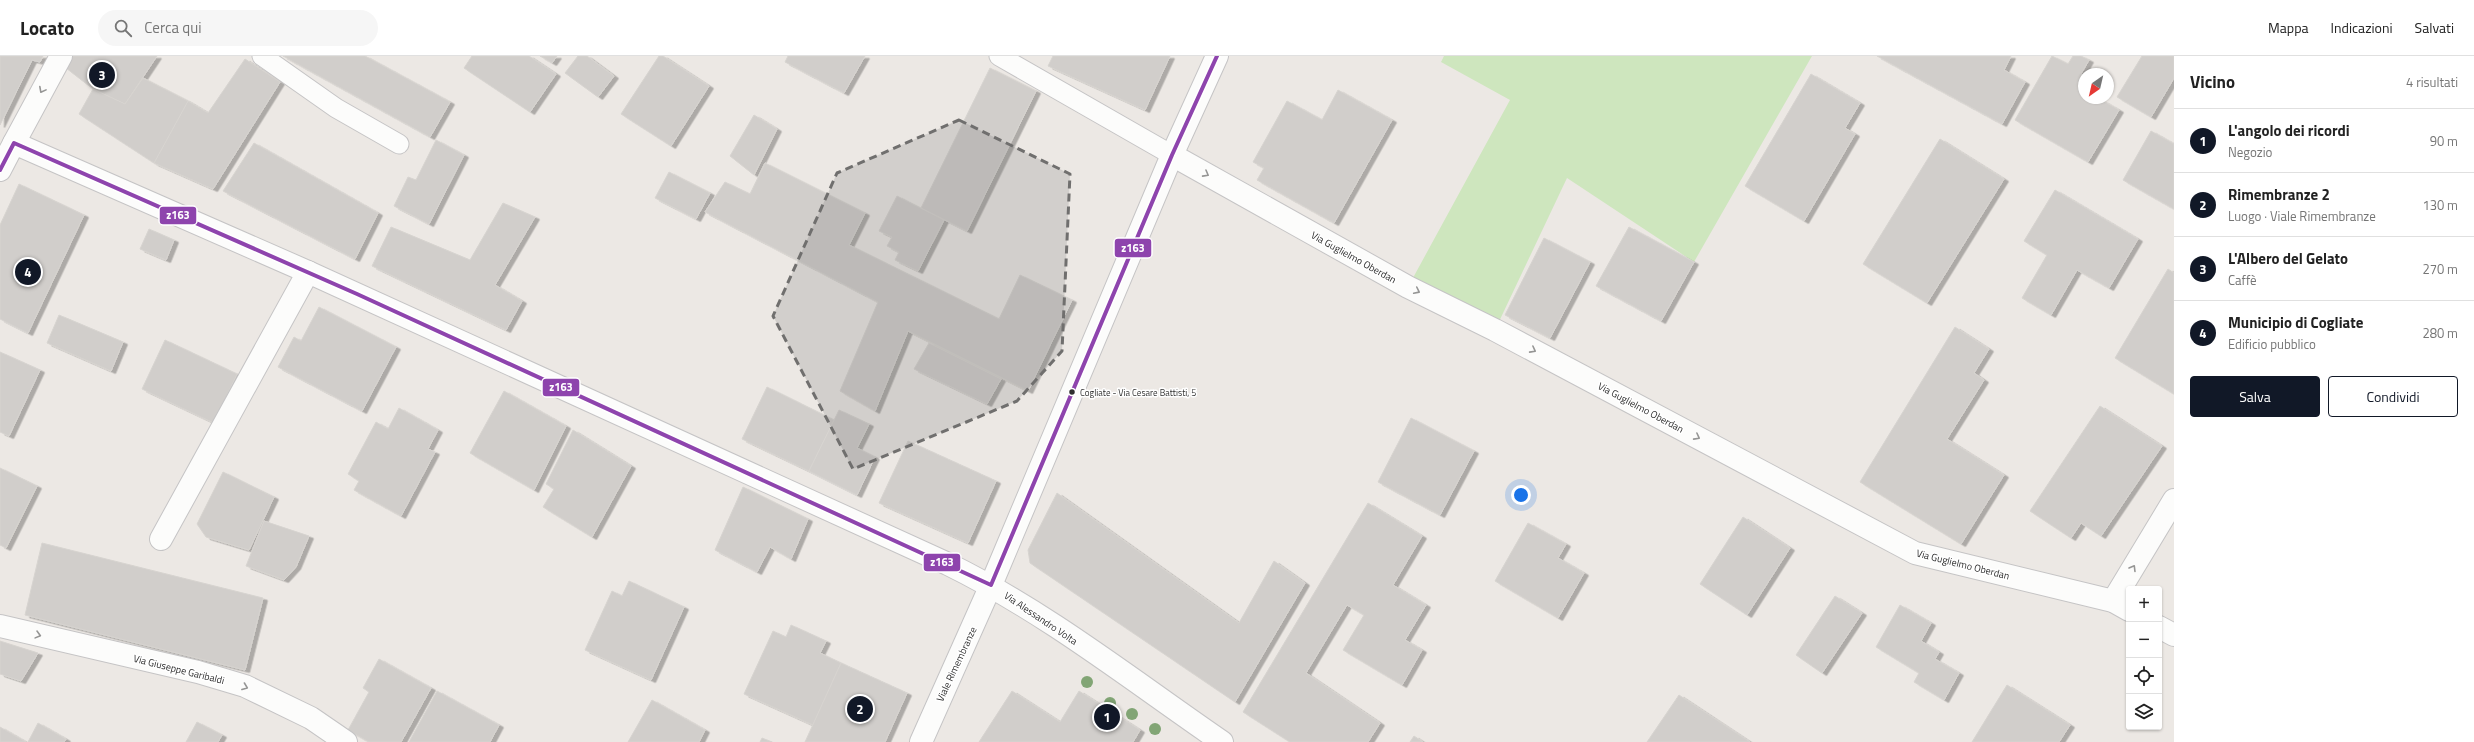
<!DOCTYPE html>
<html lang="it">
<meta charset="utf-8">
<style>
body{margin:0;font-family:"Titillium Web",sans-serif;background:#f6f6f6;color:#222}
.controls{position:absolute;right:12px;bottom:12px;display:grid;overflow:hidden;border-radius:4px;box-shadow:0 1px 3px #0004}
.controls button{width:36px;height:36px;display:grid;place-items:center;padding:0;border:0;border-bottom:1px solid #e0e0e0;background:#fff;color:#222;font:20px sans-serif}
.compass{position:absolute;left:2078px;top:12px;width:36px;height:36px;border-radius:50%;background:#fff;box-shadow:0 1px 3px #0004;rotate:214deg}
.you{position:absolute;left:1521px;top:439px;width:14px;height:14px;margin:-10px;border:3px solid #fff;border-radius:50%;background:#1a73e8;box-shadow:0 0 0 6px #1a73e833}
.badge{display:grid;place-items:center;width:26px;height:26px;border-radius:50%;background:#111827;color:#fff;font-size:13px;font-weight:700}
.pin{position:absolute;translate:-50% -50%;border:2px solid #fff;box-shadow:0 1px 4px #0006}
.list{margin:0;padding:0;list-style:none}
h2{display:flex;justify-content:space-between;align-items:center;height:52px;margin:0;padding:0 16px;font-size:17px}
h2 small{font-size:13px;font-weight:400;color:#767676}
.list li{display:grid;grid-template-columns:26px 1fr auto;gap:12px;align-items:center;box-sizing:border-box;height:64px;padding:0 16px;border-top:1px solid #e0e0e0}
.list b{display:block;font-size:15px;white-space:nowrap}
.list p{margin:0;font-size:13px;white-space:nowrap;color:#767676}
.list em{font-size:13px;font-style:normal;color:#767676}
.actions{display:flex;gap:8px;padding:12px 16px}
.actions a{flex:1;padding:9px 0;border:1px solid #111827;border-radius:4px;text-align:center;font-size:14px;color:#111827}
.actions .main{background:#111827;color:#fff}
.icon{flex:none;width:22px;height:22px;fill:none;stroke:currentColor;stroke-width:2;stroke-linecap:round;stroke-linejoin:round}
.map{position:relative;flex:none;width:2174px;height:686px;overflow:hidden}
header{display:flex;align-items:center;gap:24px;box-sizing:border-box;height:56px;padding:0 20px;background:#fff;border-bottom:1px solid #e0e0e0}
header strong{font-size:19px}
nav{display:flex;gap:22px;margin-inline-start:auto;font-size:14px}
.search{width:280px;height:36px;background:#f6f6f6;display:flex;align-items:center;gap:10px;box-sizing:border-box;padding:0 14px;border-radius:22px;color:#767676;font-size:15px}
main{display:flex}
aside{flex:1;background:#fff}
.map>svg:first-child{display:block}
</style>
<header>
<strong>Locato</strong>
<div class="search"><svg class="icon" aria-label="search" viewBox="0 0 24 24"><circle cx="10" cy="10" r="6"/><path d="M15 15l6 6"/></svg>Cerca qui</div>
<nav><a>Mappa</a><a>Indicazioni</a><a>Salvati</a></nav>
</header>
<main>
<div class="map">
<svg width="2174" height="686" viewBox="0 0 2174 686">
<defs>
<filter id="shadow"><feDropShadow dx="4.5" dy="2.5" stdDeviation="0" flood-color="#0004"/></filter>
</defs>
<rect width="100%" height="100%" fill="#ece8e4"/>
<!-- green -->
<polygon fill="#cee6be" points="1444,0 1812,0 1694,206 1567,122 1495,274 1408,231 1510,44 1441,6"/>
<!-- building -->
<g fill="#d1cecb" stroke="#d7d4d0" filter="url(#shadow)">
<polygon points="0,0 43,0 40,6 32,4 0,69"/>
<polygon points="73,0 157,0 125,48 93,33 66,12"/>
<polygon points="283,0 365,0 450,46 430,81"/>
<polygon points="472,0 529,0 556,18 530,56 464,12"/>
<polygon points="540,0 557,0 552,7"/>
<polygon points="578,0 587,0 614,20 598,41 565,17"/>
<polygon points="659,0 663,0 709,30 671,90 621,58"/>
<polygon points="788,0 865,0 844,37 785,6"/>
<polygon points="1053,0 1170,0 1145,54 1048,10"/>
<polygon points="1877,0 2011,0 2004,14 2025,26 2002,68"/>
<polygon points="2052,0 2068,8 2073,0 2081,0 2089,4 2081,18 2084,20 2084,42 2098,42 2119,54 2088,106 2015,64"/>
<polygon points="2142,0 2174,0 2174,22 2151,61 2117,41"/>
<polygon points="245,3 280,26 213,133 154,107 188,45 208,57"/>
<polygon points="990,12 1036,35 967,175 921,152"/>
<polygon points="1811,18 1860,47 1845,72 1855,78 1804,165 1745,130"/>
<polygon points="143,22 188,45 154,107 79,58 93,33 125,48"/>
<polygon points="1338,34 1392,64 1334,167 1257,124 1264,112 1253,106 1287,45 1322,64"/>
<polygon points="754,59 777,73 754,119 730,100"/>
<polygon points="2151,75 2174,88 2174,153 2123,124"/>
<polygon points="1940,83 2004,123 1927,247 1863,208"/>
<polygon points="436,84 464,99 429,168 394,150 408,121 416,124"/>
<polygon points="254,87 378,157 355,203 223,135"/>
<polygon points="765,107 865,157 849,189 999,263 1020,219 1072,244 1028,335 908,275 875,355 840,335 878,246 705,156 725,126 750,138"/>
<polygon points="669,116 710,137 696,163 655,142"/>
<polygon points="19,128 84,159 28,277 0,263 0,169"/>
<polygon points="2055,134 2138,183 2109,232 2077,214 2051,259 2022,242 2047,199 2024,185"/>
<polygon points="897,140 944,164 918,215 895,204 899,196 887,190 892,181 879,175"/>
<polygon points="503,147 535,161 495,229 522,245 506,274 372,210 391,171 470,204"/>
<polygon points="1629,171 1694,206 1661,265 1596,230"/>
<polygon points="149,173 174,184 166,204 140,193"/>
<polygon points="1544,182 1590,206 1550,282 1505,259"/>
<polygon points="2168,213 2174,217 2174,338 2115,302"/>
<polygon points="319,251 396,291 362,355 278,311 294,281 301,285"/>
<polygon points="59,259 123,286 111,315 47,287"/>
<polygon points="1955,271 1989,293 1974,317 1984,324 1947,383 2004,419 1961,488 1860,426"/>
<polygon points="165,284 237,318 214,367 142,333"/>
<polygon points="929,287 1001,323 987,348 914,313"/>
<polygon points="0,296 40,314 9,380 0,376"/>
<polygon points="767,331 834,364 809,415 742,383"/>
<polygon points="504,335 566,370 534,434 470,397"/>
<polygon points="2100,350 2162,390 2101,480 2081,467 2071,482 2030,455"/>
<polygon points="399,352 438,374 428,393 435,396 401,460 354,434 359,425 348,418 376,366 388,373"/>
<polygon points="839,354 869,368 857,392 875,401 857,439 809,415"/>
<polygon points="1411,362 1474,395 1440,459 1378,426"/>
<polygon points="573,374 631,410 592,481 543,451 554,433 546,428"/>
<polygon points="908,385 996,425 968,487 879,447"/>
<polygon points="0,412 37,430 6,492 0,489"/>
<polygon points="223,416 274,441 249,494 206,481 197,468"/>
<polygon points="743,431 808,463 791,503 770,491 757,516 715,494"/>
<polygon points="1057,437 1239,567 1274,505 1305,527 1235,646 1030,507 1028,494"/>
<polygon points="1368,447 1422,480 1393,529 1426,549 1405,584 1422,594 1402,629 1343,594 1364,559 1347,549 1306,617 1380,667 1368,686 1290,686 1243,656"/>
<polygon points="1743,461 1790,492 1747,559 1700,528"/>
<polygon points="264,465 309,480 296,511 284,524 246,510"/>
<polygon points="1528,467 1566,488 1558,502 1584,517 1558,562 1495,525"/>
<polygon points="42,487 263,542 245,614 25,559"/>
<polygon points="629,525 684,551 651,624 585,594 612,535 622,540"/>
<polygon points="1835,540 1862,557 1822,617 1796,599"/>
<polygon points="1900,549 1931,567 1921,585 1939,596 1935,603 1959,617 1944,644 1914,626 1919,617 1876,591"/>
<polygon points="791,569 826,585 820,597 841,607 813,669 744,638 773,575 786,581"/>
<polygon points="0,585 38,597 21,625 0,618"/>
<polygon points="379,603 431,632 401,686 369,686 348,674 369,636 363,632"/>
<polygon points="841,607 907,637 885,686 805,686"/>
<polygon points="2007,629 2070,669 2059,686 1972,686"/>
<polygon points="437,635 499,669 490,686 409,686"/>
<polygon points="1012,635 1060,666 1079,635 1140,674 1133,686 979,686"/>
<polygon points="1679,639 1750,686 1647,686"/>
<polygon points="652,644 705,674 699,686 628,686"/>
<polygon points="197,666 222,679 218,686 186,686"/>
<polygon points="38,667 66,683 64,686 28,686"/>
<polygon points="0,671 26,686 0,686"/>
<polygon points="1414,680 1423,686 1410,686"/>
<polygon points="762,682 772,686 760,686"/>
</g>
<g fill="none" stroke-linecap="round" stroke-linejoin="round">
<defs>
<g id="service">
<polyline points="262,0 336,52 399,88"/>
<polyline points="999,0 1172,99"/>
</g>
<g id="minor">
<polyline points="14,87 61,0"/>
<polyline points="1172,99 1408,231 1495,274 1915,497 2113,545 2129,554"/>
<polyline points="161,483 308,216"/>
<polyline points="2113,545 2174,444"/>
<polyline points="0,570 198,616 245,630 311,662 346,686"/>
<polyline points="2159,571 2174,579"/>
<polyline points="921,686 991,529"/>
</g>
<g id="tertiary">
<path d="M 0,114 L 14,87 L 308,216 L 948,508 C 1046,556 1133,625 1222,686"/>
<polyline points="991,529 1172,99 1217,0"/>
</g>
</defs>
<!-- service casing -->
<use href="#service" stroke="#c5c4c5" stroke-width="21"/>
<!-- minor casing -->
<use href="#minor" stroke="#c5c4c5" stroke-width="24"/>
<!-- tertiary casing -->
<use href="#tertiary" stroke="#c5c4c5" stroke-width="24"/>
<!-- service -->
<use href="#service" stroke="#fcfcfb" stroke-width="19"/>
<!-- minor -->
<use href="#minor" stroke="#fcfcfb" stroke-width="22"/>
<!-- tertiary -->
<use href="#tertiary" stroke="#fcfcfb" stroke-width="22"/>
<defs>
<polyline id="bus-1" points="0,114 14,87 357,238 991,529 1172,99 1217,0"/>
</defs>
<!-- bus-1 casing -->
<use href="#bus-1" stroke="#fff" stroke-width="7"/>
<!-- bus-1 -->
<use href="#bus-1" stroke="#8e44ad" stroke-width="4"/>
</g>
<!-- trees -->
<g fill="#82a575">
<circle cx="1087" cy="626" r="6"/>
<circle cx="1110" cy="647" r="6"/>
<circle cx="1132" cy="658" r="6"/>
<circle cx="1155" cy="673" r="6"/>
</g>
<!-- one-way arrows -->
<defs><path id="oneway-chevron" d="M-2-3.5L2.5 0L-2 3.5" fill="none" stroke-width="1.6" stroke-linecap="round" stroke-linejoin="round"/></defs>
<g stroke="#959594">
<use href="#oneway-chevron" transform="translate(42 34) rotate(118)"/>
<use href="#oneway-chevron" transform="translate(1206 118) rotate(29)"/>
<use href="#oneway-chevron" transform="translate(1417 235) rotate(26)"/>
<use href="#oneway-chevron" transform="translate(1533 294) rotate(28)"/>
<use href="#oneway-chevron" transform="translate(1697 381) rotate(28)"/>
<use href="#oneway-chevron" transform="translate(2133 512) rotate(-59)"/>
<use href="#oneway-chevron" transform="translate(38 579) rotate(15)"/>
<use href="#oneway-chevron" transform="translate(245 631) rotate(21)"/>
</g>
<!-- marked area -->
<path fill="#706f6e" fill-opacity="0.2" stroke="#706f6e" stroke-width="3" stroke-dasharray="8 5" stroke-linejoin="round" d="M 959,64 L 1070,118 L 1062,295 L 1017,345 L 853,413 L 773,260 L 837,117 Z"/>
<!-- markers -->
<circle fill="#2e2e2e" stroke="#fff" stroke-width="1.5" cx="1072" cy="336" r="3.5"/>
<g text-anchor="middle" stroke-width="3" stroke-linejoin="round" paint-order="stroke">
<!-- bus labels -->
<g font-size="9" fill="#2e2e2e" stroke="#fff" text-anchor="start">
<text x="1080" y="340">Cogliate - Via Cesare Battisti, 5</text>
</g>
<!-- street labels -->
<g font-size="10" fill="#2e2e2e" stroke="#fff">
<text transform="translate(1354 201) rotate(29)" y="4">Via Guglielmo Oberdan</text>
<text transform="translate(1641 351) rotate(28)" y="4">Via Guglielmo Oberdan</text>
<text transform="translate(1963 508) rotate(14)" y="4">Via Guglielmo Oberdan</text>
<text transform="translate(1041 562) rotate(34)" y="4">Via Alessandro Volta</text>
<text transform="translate(956 608) rotate(-65)" y="4">Viale Rimembranze</text>
<text transform="translate(179 613) rotate(14)" y="4">Via Giuseppe Garibaldi</text>
</g>
</g>
<g stroke="#fff" stroke-width="1.5">
<rect x="159" y="150" width="38" height="19" rx="4" fill="#8e44ad"/>
<rect x="1114" y="182" width="38" height="20" rx="4" fill="#8e44ad"/>
<rect x="542" y="322" width="38" height="19" rx="4" fill="#8e44ad"/>
<rect x="923" y="497" width="38" height="19" rx="4" fill="#8e44ad"/>
</g>
<g font-size="11" text-anchor="middle" font-weight="bold" fill="#fff">
<text x="178" y="163">z163</text>
<text x="1133" y="196">z163</text>
<text x="561" y="335">z163</text>
<text x="942" y="510">z163</text>
</g>
</svg>
<div class="controls">
<button>+</button>
<button>−</button>
<button><svg class="icon" aria-label="locate" viewBox="0 0 24 24"><circle cx="12" cy="12" r="6"/><path d="M12 2v4M12 18v4M2 12h4M18 12h4"/></svg></button>
<button><svg class="icon" aria-label="layers" viewBox="0 0 24 24"><path d="M12 4l9 5-9 5-9-5zM3 14l9 5 9-5"/></svg></button>
</div>
<svg class="compass" viewBox="-18 -18 36 36"><path d="M0-13l5 13h-10z" fill="#e53935"/><path d="M0 13l5-13h-10z" fill="#767676"/></svg>
<div class="you"></div>
<div class="pin badge" style="left:1107px;top:661px">1</div>
<div class="pin badge" style="left:860px;top:653px">2</div>
<div class="pin badge" style="left:102px;top:19px">3</div>
<div class="pin badge" style="left:28px;top:216px">4</div>
</div>
<aside>
<h2>Vicino<small>4 risultati</small></h2>
<ul class="list">
<li><span class="badge">1</span><div><b>L'angolo dei ricordi</b><p>Negozio</p></div><em>90 m</em></li>
<li><span class="badge">2</span><div><b>Rimembranze 2</b><p>Luogo · Viale Rimembranze</p></div><em>130 m</em></li>
<li><span class="badge">3</span><div><b>L'Albero del Gelato</b><p>Caffè</p></div><em>270 m</em></li>
<li><span class="badge">4</span><div><b>Municipio di Cogliate</b><p>Edificio pubblico</p></div><em>280 m</em></li>
</ul>
<div class="actions"><a class="main">Salva</a><a>Condividi</a></div>
</aside>
</main>
